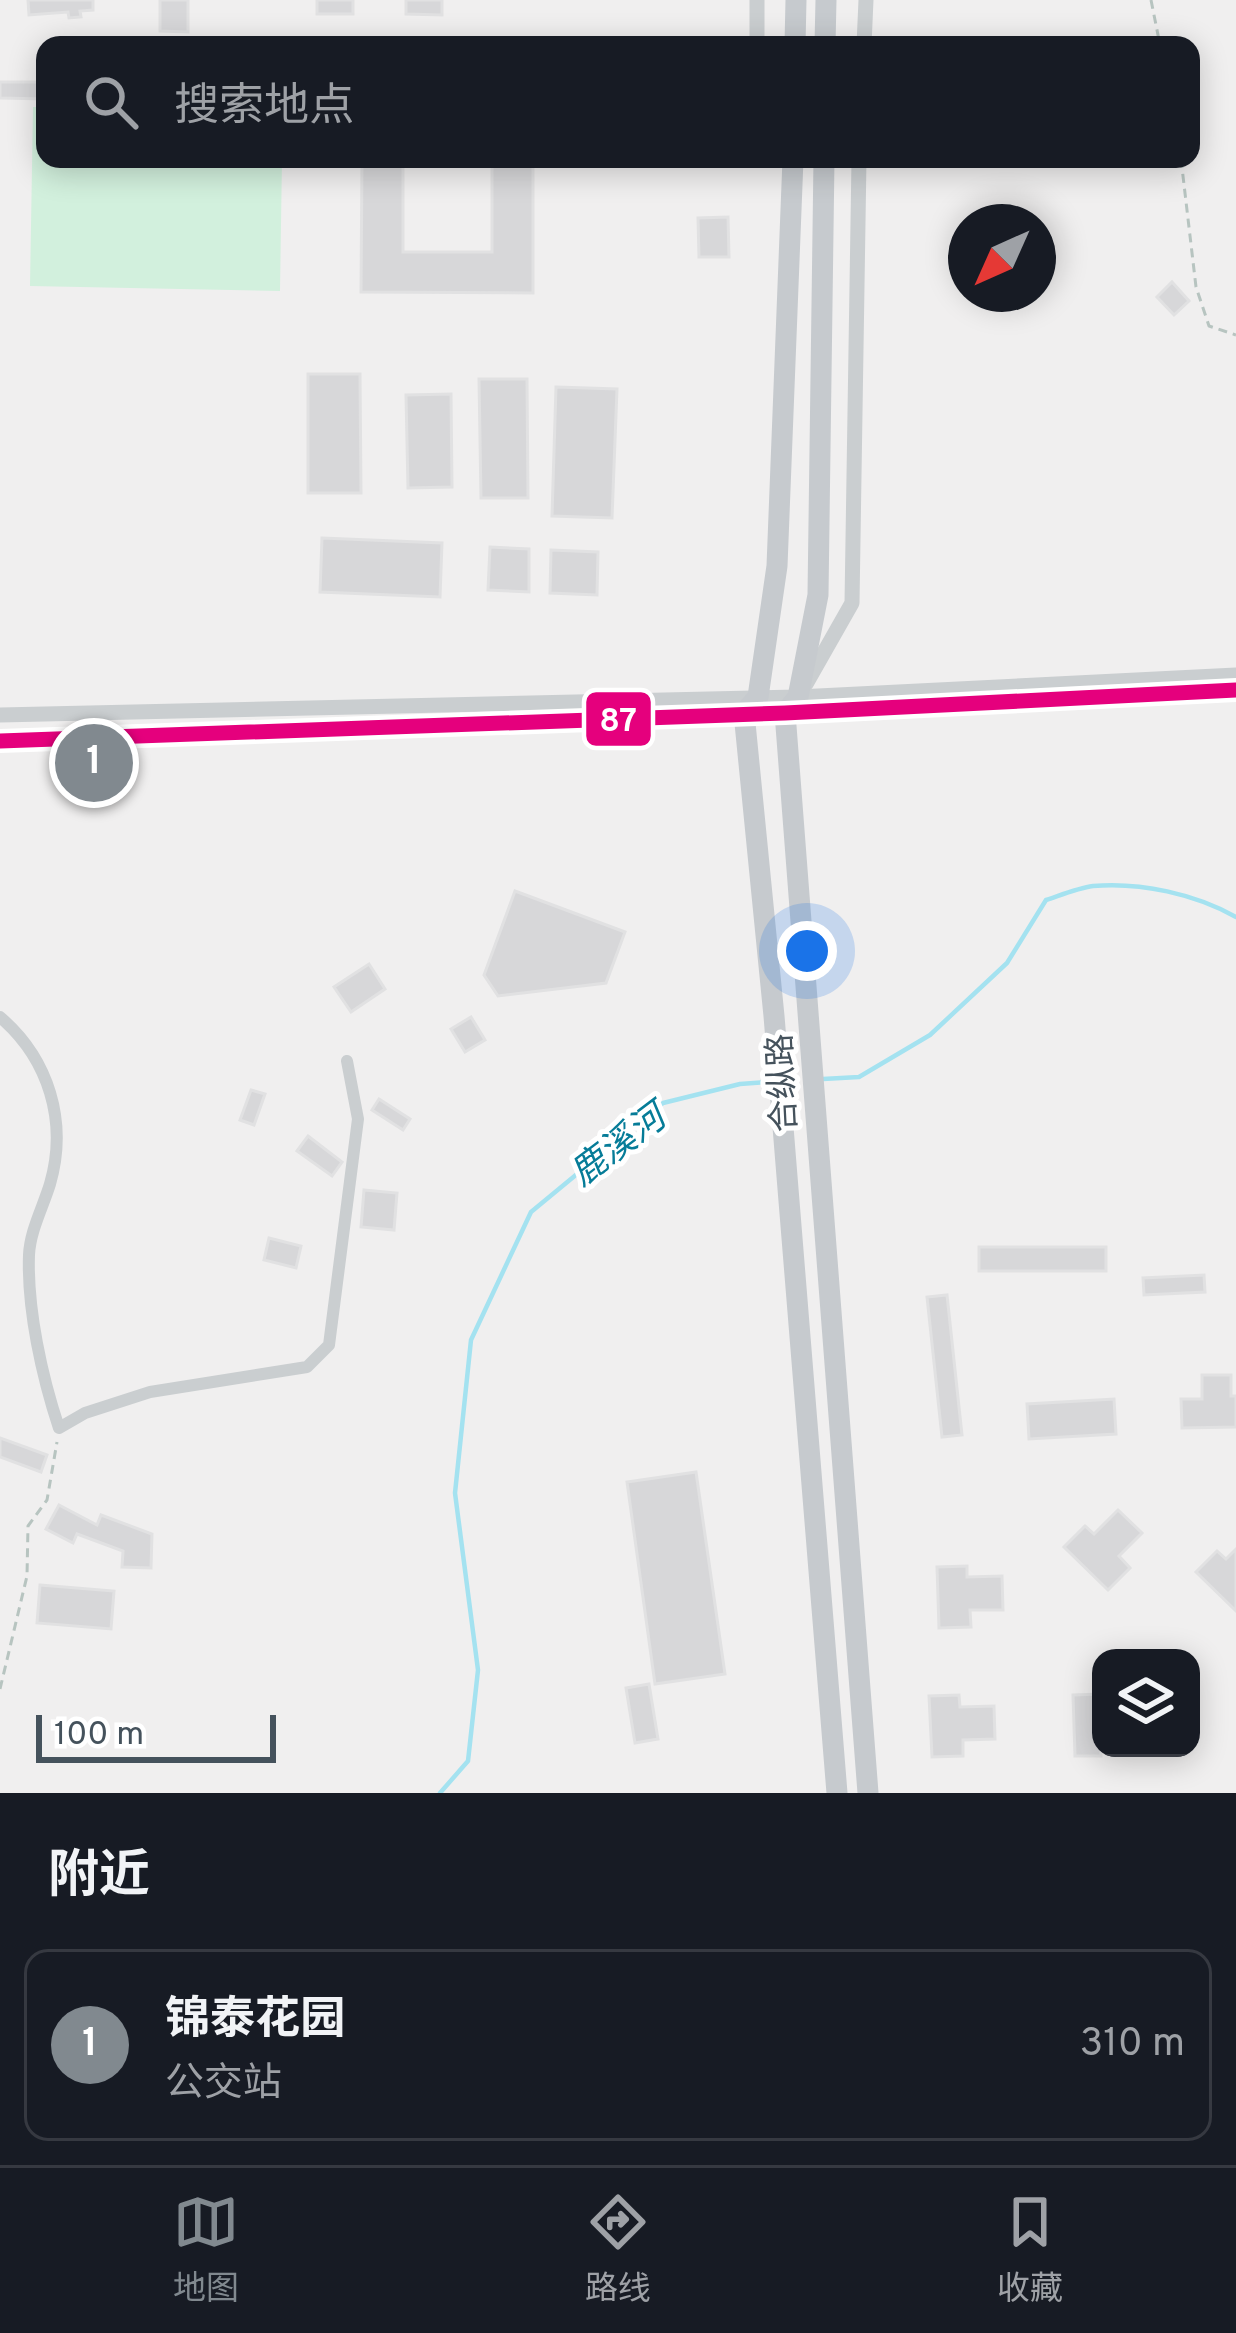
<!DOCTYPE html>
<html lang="zh">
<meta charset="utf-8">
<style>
body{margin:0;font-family:Overpass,"Noto Sans SC",sans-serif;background:#242831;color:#f1f3f6}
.controls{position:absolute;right:36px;bottom:36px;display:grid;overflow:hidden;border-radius:24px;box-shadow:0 6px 30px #0003}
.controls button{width:108px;height:108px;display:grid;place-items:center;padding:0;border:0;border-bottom:3px solid #363941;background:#171b24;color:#f1f3f6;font:60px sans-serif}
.compass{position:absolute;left:948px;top:204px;width:108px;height:108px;border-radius:50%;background:#171b24;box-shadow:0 6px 30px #0003;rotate:225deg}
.scale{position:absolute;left:36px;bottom:30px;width:240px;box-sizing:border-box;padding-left:12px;border:6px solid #45525c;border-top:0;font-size:33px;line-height:42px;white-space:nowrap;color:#45525c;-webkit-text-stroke:9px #fff;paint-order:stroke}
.you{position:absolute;left:807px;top:951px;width:42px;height:42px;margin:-30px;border:9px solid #fff;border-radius:50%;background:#1a73e8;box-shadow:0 0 0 18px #1a73e833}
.badge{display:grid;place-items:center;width:78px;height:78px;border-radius:50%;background:#81898f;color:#fff;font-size:39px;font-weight:700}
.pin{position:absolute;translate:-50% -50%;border:6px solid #fff;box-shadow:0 3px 12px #0006}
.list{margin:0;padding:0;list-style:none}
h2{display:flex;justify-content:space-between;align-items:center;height:156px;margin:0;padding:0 48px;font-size:51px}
h2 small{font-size:39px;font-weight:400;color:#9ea1a6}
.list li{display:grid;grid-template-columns:78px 1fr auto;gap:36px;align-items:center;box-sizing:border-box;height:192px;margin:0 24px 24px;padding:0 24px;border:3px solid #363941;border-radius:24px}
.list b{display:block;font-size:45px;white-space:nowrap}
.list p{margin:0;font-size:39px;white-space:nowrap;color:#9ea1a6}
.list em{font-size:39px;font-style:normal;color:#9ea1a6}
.icon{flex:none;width:66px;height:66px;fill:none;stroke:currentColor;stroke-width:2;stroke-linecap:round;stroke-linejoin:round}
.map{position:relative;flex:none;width:1236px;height:1793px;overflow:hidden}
.search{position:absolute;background:#171b24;box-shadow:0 6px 30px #0003;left:36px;right:36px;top:36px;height:132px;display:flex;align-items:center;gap:30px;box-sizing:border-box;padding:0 42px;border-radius:24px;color:#9ea1a6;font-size:45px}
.sheet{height:372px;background:#171b24}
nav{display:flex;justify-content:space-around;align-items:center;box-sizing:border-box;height:168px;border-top:3px solid #363941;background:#171b24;font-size:33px;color:#9ea1a6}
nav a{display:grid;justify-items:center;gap:6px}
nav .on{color:#81898f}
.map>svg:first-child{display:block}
</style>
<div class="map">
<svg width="1236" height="1793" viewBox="0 0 1236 1793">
<rect width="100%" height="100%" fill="#f0efef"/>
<!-- green -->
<polygon fill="#d2f0dd" points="33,107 45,107 45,159 282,159 280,291 30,286"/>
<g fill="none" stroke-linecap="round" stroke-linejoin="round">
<!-- stream -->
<g stroke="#a4e2f0" stroke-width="4.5">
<path d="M 823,1079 L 859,1077 L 930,1035 L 1007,963 L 1046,900 C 1061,895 1078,888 1093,886 C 1141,882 1195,894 1236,917"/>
<polyline points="440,1793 468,1761 478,1670 455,1493 471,1340 531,1212 663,1103 740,1084 769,1082"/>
</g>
</g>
<!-- building -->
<g fill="#d7d7d9" stroke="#e1e1e2" stroke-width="3">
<polygon points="28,0 93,0 93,10 80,11 81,17 69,18 68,12 29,15"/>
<polygon points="160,0 188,0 188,32 160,31"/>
<rect x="317" y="0" width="36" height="14"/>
<polygon points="406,0 442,0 442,15 406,14"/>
<polygon points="0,82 45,82 45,99 0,98"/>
<polygon points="362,159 403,159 403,252 492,252 492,159 533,159 533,293 361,292"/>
<polygon points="728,217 729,257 699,257 698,218"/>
<polygon points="1172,282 1189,301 1174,315 1157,297"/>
<polygon points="308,374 360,374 361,493 308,493"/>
<polygon points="479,379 527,379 528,498 481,498"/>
<polygon points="556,387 617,389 612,518 552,516"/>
<polygon points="451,394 452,487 408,488 406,395"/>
<polygon points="322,538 442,543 440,597 320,592"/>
<polygon points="490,547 529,549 529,592 488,590"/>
<polygon points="551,550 598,552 597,595 550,593"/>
<polygon points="515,891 625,932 606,983 498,996 484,975"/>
<polygon points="369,964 385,989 351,1012 334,987"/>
<polygon points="471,1017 485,1040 465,1052 451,1029"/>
<polygon points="251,1090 265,1094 254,1125 240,1120"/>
<polygon points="379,1099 410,1119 403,1130 372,1110"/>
<polygon points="308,1136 342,1162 332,1176 297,1151"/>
<polygon points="364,1190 397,1193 394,1230 361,1227"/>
<polygon points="269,1238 301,1246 296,1268 264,1260"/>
<rect x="979" y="1247" width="127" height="24"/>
<polygon points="1204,1275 1205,1292 1144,1295 1143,1278"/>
<polygon points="947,1295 962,1435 942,1437 927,1297"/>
<polygon points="1202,1375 1231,1375 1231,1396 1236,1396 1236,1427 1182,1428 1181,1399 1202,1399"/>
<polygon points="1114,1399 1116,1434 1029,1439 1027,1404"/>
<polygon points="0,1438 47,1455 41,1472 0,1457"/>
<polygon points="696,1472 725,1674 655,1684 627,1482"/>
<polygon points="59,1505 97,1525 101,1515 152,1534 151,1568 122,1567 123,1551 77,1534 73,1543 46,1529"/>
<polygon points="1118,1510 1142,1533 1119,1556 1130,1568 1108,1590 1064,1547 1085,1526 1094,1534"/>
<polygon points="1236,1549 1236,1611 1196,1572 1217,1551 1226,1559"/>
<polygon points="967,1566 967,1577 1002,1576 1003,1610 970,1610 971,1627 939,1628 937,1567"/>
<polygon points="40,1585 114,1591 111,1629 37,1623"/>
<polygon points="649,1684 658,1739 635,1743 626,1688"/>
<polygon points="1101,1694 1101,1756 1075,1756 1073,1695"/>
<polygon points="959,1695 960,1707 994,1706 995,1739 963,1740 963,1756 932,1757 929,1696"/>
</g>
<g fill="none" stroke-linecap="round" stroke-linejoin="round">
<!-- path -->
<g stroke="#b7c4c0" stroke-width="3" stroke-dasharray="9 6" stroke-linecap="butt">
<polyline points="1151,0 1160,45"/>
<polyline points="1181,159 1196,287 1209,326 1236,335"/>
<polyline points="0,1689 27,1576 28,1526 47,1500 57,1442"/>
</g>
<!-- minor -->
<path stroke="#caced0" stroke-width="12" d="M 0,1017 C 49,1059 68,1122 50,1184 C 43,1207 30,1231 29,1255 C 27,1309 42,1377 59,1428 L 85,1413 L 150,1392 L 307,1367 L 329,1345 L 358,1119 L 347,1061"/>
<!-- tertiary -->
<g stroke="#caced0" stroke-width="15">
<polyline points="757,45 757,0"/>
<polyline points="864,45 866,0"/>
<polyline points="806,684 852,603 859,159"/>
<polyline points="0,715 798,697 1236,675"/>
<polyline points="0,741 785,713 1236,690"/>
</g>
<!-- primary -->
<g stroke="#c6cace" stroke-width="21">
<polyline points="795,45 796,0"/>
<polyline points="825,45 826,0"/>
<polyline points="793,159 777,566 758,697 744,713 774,1016 837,1793"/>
<polyline points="824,159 818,595 798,697 785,713 868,1793"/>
</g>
<defs>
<polyline id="bus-1" points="0,741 785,713 1236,690"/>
</defs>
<!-- bus-1 casing -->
<use href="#bus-1" stroke="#fff" stroke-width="24"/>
<!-- bus-1 -->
<use href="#bus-1" stroke="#e5007d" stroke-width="15"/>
</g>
<g text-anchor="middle" stroke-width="10" stroke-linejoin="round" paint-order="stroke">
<!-- street labels -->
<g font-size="33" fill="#45525c" stroke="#fff">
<text transform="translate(781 1083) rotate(-93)" y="12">合纵路</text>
</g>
<!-- water labels -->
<g font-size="36" font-style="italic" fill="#067c98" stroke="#fff">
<text transform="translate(617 1144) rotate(-37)" y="13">鹿溪河</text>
</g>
</g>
<rect stroke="#fff" stroke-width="4.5" x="584" y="690" width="69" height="58" rx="12" fill="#e5007d"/>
<g font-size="33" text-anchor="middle" font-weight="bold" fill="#fff">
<text x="618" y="731">87</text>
</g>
</svg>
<div class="controls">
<button><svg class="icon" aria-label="layers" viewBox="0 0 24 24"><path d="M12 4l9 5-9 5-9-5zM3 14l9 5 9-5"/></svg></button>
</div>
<svg class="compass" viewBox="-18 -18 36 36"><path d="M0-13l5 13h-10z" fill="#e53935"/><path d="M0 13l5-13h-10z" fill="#9ea1a6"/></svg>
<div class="scale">100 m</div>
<div class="you"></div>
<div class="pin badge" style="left:94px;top:763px">1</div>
<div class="search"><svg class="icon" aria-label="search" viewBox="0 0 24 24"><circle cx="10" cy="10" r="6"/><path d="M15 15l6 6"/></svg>搜索地点</div>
</div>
<section class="sheet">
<h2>附近<small></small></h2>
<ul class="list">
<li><span class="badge">1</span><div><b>锦泰花园</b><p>公交站</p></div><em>310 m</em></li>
</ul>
</section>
<nav>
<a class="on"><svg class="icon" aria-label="map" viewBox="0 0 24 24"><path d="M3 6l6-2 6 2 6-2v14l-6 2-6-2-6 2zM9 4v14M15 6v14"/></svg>地图</a>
<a><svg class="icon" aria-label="directions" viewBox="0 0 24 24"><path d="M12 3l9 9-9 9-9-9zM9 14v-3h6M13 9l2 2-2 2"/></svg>路线</a>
<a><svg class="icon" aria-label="saved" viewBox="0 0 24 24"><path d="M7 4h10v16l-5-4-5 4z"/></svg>收藏</a>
</nav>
